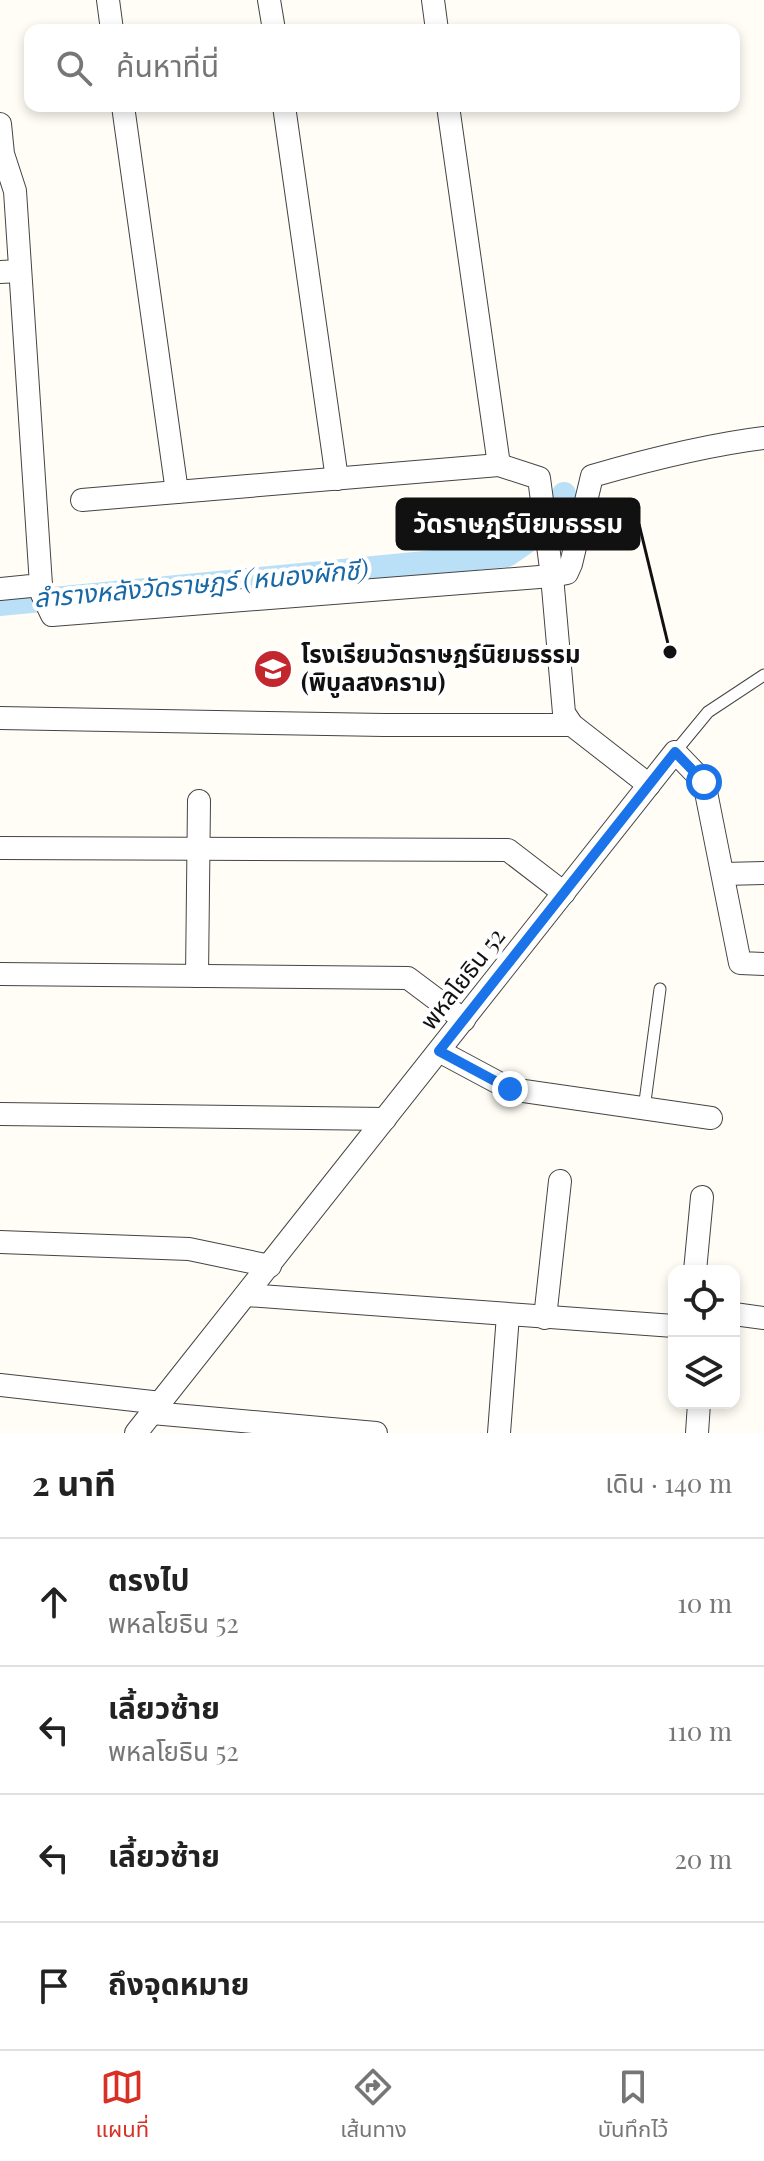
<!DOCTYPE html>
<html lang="th">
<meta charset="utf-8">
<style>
body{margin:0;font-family:"Playfair Display","Noto Sans Thai",serif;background:#f2f2f2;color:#222}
.controls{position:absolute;right:24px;bottom:24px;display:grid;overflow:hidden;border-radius:16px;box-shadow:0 4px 12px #0003}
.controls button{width:72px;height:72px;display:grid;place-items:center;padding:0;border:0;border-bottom:2px solid #e0e0e0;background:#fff;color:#222;font:40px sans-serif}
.stop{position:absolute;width:24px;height:24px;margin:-18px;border:6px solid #1a73e8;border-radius:50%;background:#fff}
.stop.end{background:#1a73e8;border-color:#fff;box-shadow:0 2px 8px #0008}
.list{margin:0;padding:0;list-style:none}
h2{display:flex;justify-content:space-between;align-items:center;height:104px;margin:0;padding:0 32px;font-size:34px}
h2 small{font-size:26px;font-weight:400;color:#767676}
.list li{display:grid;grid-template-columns:52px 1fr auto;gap:24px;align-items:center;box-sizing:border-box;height:128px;padding:0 32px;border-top:2px solid #e0e0e0}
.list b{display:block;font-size:30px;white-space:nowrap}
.list p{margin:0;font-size:26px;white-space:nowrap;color:#767676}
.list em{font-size:26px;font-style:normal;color:#767676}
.icon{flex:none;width:44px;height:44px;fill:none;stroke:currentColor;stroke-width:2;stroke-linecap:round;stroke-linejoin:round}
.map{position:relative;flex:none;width:764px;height:1433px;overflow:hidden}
.search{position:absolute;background:#fff;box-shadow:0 4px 12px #0003;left:24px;right:24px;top:24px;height:88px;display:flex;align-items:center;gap:20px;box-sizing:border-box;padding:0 28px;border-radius:16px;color:#767676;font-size:30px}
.sheet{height:616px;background:#fff}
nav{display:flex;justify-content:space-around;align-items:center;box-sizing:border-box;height:112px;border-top:2px solid #e0e0e0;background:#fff;font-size:22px;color:#767676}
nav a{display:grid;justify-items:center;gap:4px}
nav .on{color:#d93025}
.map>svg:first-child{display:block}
</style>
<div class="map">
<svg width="764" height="1433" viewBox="0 0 764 1433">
<rect width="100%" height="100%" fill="#fffdf5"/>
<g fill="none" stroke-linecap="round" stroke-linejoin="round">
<!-- canal -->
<path stroke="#b9e0f7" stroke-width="24" d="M 0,604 L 507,555 C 534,537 552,525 564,494"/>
<defs>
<g id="service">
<polyline points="675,752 708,712 764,675"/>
<polyline points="644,1109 660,989"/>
</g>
<g id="minor">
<polyline points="108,0 112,30"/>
<polyline points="269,0 274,30"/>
<polyline points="433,0 437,30"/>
<polyline points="123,106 177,492"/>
<polyline points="284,106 337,479"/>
<polyline points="448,106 499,465"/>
<polyline points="0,124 3,154 15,191 41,585 0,589"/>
<polyline points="0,272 20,271"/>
<polyline points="82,500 499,465 539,478 552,576 564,713 572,725 649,785"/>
<path d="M 41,585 L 42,594 L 52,615 L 552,576 L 567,573 L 571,564 L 592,476 C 648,460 706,445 764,438"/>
<polyline points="0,718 384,725 572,725"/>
<polyline points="0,848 508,850 564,893"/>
<polyline points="723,874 764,873"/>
<polyline points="0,974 408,978 464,1020"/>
<polyline points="197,976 199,801"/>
<polyline points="439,1051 510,1089 711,1118"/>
<polyline points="0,1114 385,1119"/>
<polyline points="0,1242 189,1249 270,1266"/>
<polyline points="695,1271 702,1197"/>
<polyline points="246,1295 674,1326"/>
<polyline points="734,1314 764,1318"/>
<polyline points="545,1318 560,1181"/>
<polyline points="0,1385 161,1403"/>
<polyline points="152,1413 376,1433"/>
<polyline points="136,1433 675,752 704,782 740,963 764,964"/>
<polyline points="499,1433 508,1315"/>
<polyline points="697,1433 699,1403"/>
</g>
</defs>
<!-- service casing -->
<use href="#service" stroke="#444" stroke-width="13"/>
<!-- minor casing -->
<use href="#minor" stroke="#444" stroke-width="24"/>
<!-- service -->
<use href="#service" stroke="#fff" stroke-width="11"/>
<!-- minor -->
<use href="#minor" stroke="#fff" stroke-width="22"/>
</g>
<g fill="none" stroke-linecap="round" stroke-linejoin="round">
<!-- route -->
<polyline stroke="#1a73e8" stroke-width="10" points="510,1089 439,1051 675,752 704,782"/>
</g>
<!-- icons -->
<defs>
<symbol id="school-disc" viewBox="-11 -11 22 22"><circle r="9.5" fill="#c4262e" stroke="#fff"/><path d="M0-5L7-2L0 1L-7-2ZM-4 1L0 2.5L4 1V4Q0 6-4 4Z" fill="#fff"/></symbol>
</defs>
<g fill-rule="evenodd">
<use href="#school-disc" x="251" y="647" width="44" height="44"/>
</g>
<g text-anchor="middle" stroke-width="8" stroke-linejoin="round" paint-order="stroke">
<!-- poi labels -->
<g font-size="24" font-weight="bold" fill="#111" stroke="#fff" text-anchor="start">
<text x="301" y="663">โรงเรียนวัดราษฎร์นิยมธรรม<tspan x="301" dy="28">(พิบูลสงคราม)</tspan></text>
</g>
<!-- street labels -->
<g font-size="24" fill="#111" stroke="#fff">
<text transform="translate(463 979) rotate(-52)" y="8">พหลโยธิน 52</text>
</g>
<!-- water labels -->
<g font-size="26" font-style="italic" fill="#1768a6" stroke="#fff">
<text transform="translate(201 584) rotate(-5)" y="9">ลำรางหลังวัดราษฎร์ (หนองผักชี)</text>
</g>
</g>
<!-- callouts -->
<path fill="none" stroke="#111" stroke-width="3" d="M670 652L639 524"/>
<circle fill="#111" stroke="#fff" stroke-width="3" cx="670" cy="652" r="8"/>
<rect fill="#111" stroke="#111" stroke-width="3" x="397" y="499" width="242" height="50" rx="8"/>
<g font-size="26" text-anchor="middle" font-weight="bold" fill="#fff">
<text x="518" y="533">วัดราษฎร์นิยมธรรม</text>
</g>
</svg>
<div class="controls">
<button><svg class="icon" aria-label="locate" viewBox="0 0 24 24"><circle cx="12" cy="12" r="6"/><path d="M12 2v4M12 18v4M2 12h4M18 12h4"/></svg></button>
<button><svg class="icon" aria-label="layers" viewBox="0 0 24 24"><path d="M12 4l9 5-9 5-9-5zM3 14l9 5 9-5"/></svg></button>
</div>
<div class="stop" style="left:704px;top:782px"></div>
<div class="stop end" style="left:510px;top:1089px"></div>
<div class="search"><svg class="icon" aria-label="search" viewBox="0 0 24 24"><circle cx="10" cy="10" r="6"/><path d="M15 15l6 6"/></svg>ค้นหาที่นี่</div>
</div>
<section class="sheet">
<h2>2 นาที<small>เดิน · 140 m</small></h2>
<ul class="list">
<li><svg class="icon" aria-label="ahead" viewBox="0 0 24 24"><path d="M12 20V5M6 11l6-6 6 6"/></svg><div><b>ตรงไป</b><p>พหลโยธิน 52</p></div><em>10 m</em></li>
<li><svg class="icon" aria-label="left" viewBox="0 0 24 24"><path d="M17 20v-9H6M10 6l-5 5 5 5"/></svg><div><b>เลี้ยวซ้าย</b><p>พหลโยธิน 52</p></div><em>110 m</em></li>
<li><svg class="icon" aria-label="left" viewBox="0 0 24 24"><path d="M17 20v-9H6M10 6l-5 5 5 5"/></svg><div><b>เลี้ยวซ้าย</b></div><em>20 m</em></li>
<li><svg class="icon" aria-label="arrive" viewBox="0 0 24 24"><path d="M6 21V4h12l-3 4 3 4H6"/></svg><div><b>ถึงจุดหมาย</b></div></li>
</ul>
</section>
<nav>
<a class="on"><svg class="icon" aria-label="map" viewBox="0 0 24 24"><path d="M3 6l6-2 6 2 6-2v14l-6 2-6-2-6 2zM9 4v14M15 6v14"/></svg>แผนที่</a>
<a><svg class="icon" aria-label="directions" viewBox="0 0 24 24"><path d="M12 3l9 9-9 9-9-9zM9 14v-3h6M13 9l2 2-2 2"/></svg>เส้นทาง</a>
<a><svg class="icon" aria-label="saved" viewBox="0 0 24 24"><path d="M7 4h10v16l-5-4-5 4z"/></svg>บันทึกไว้</a>
</nav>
